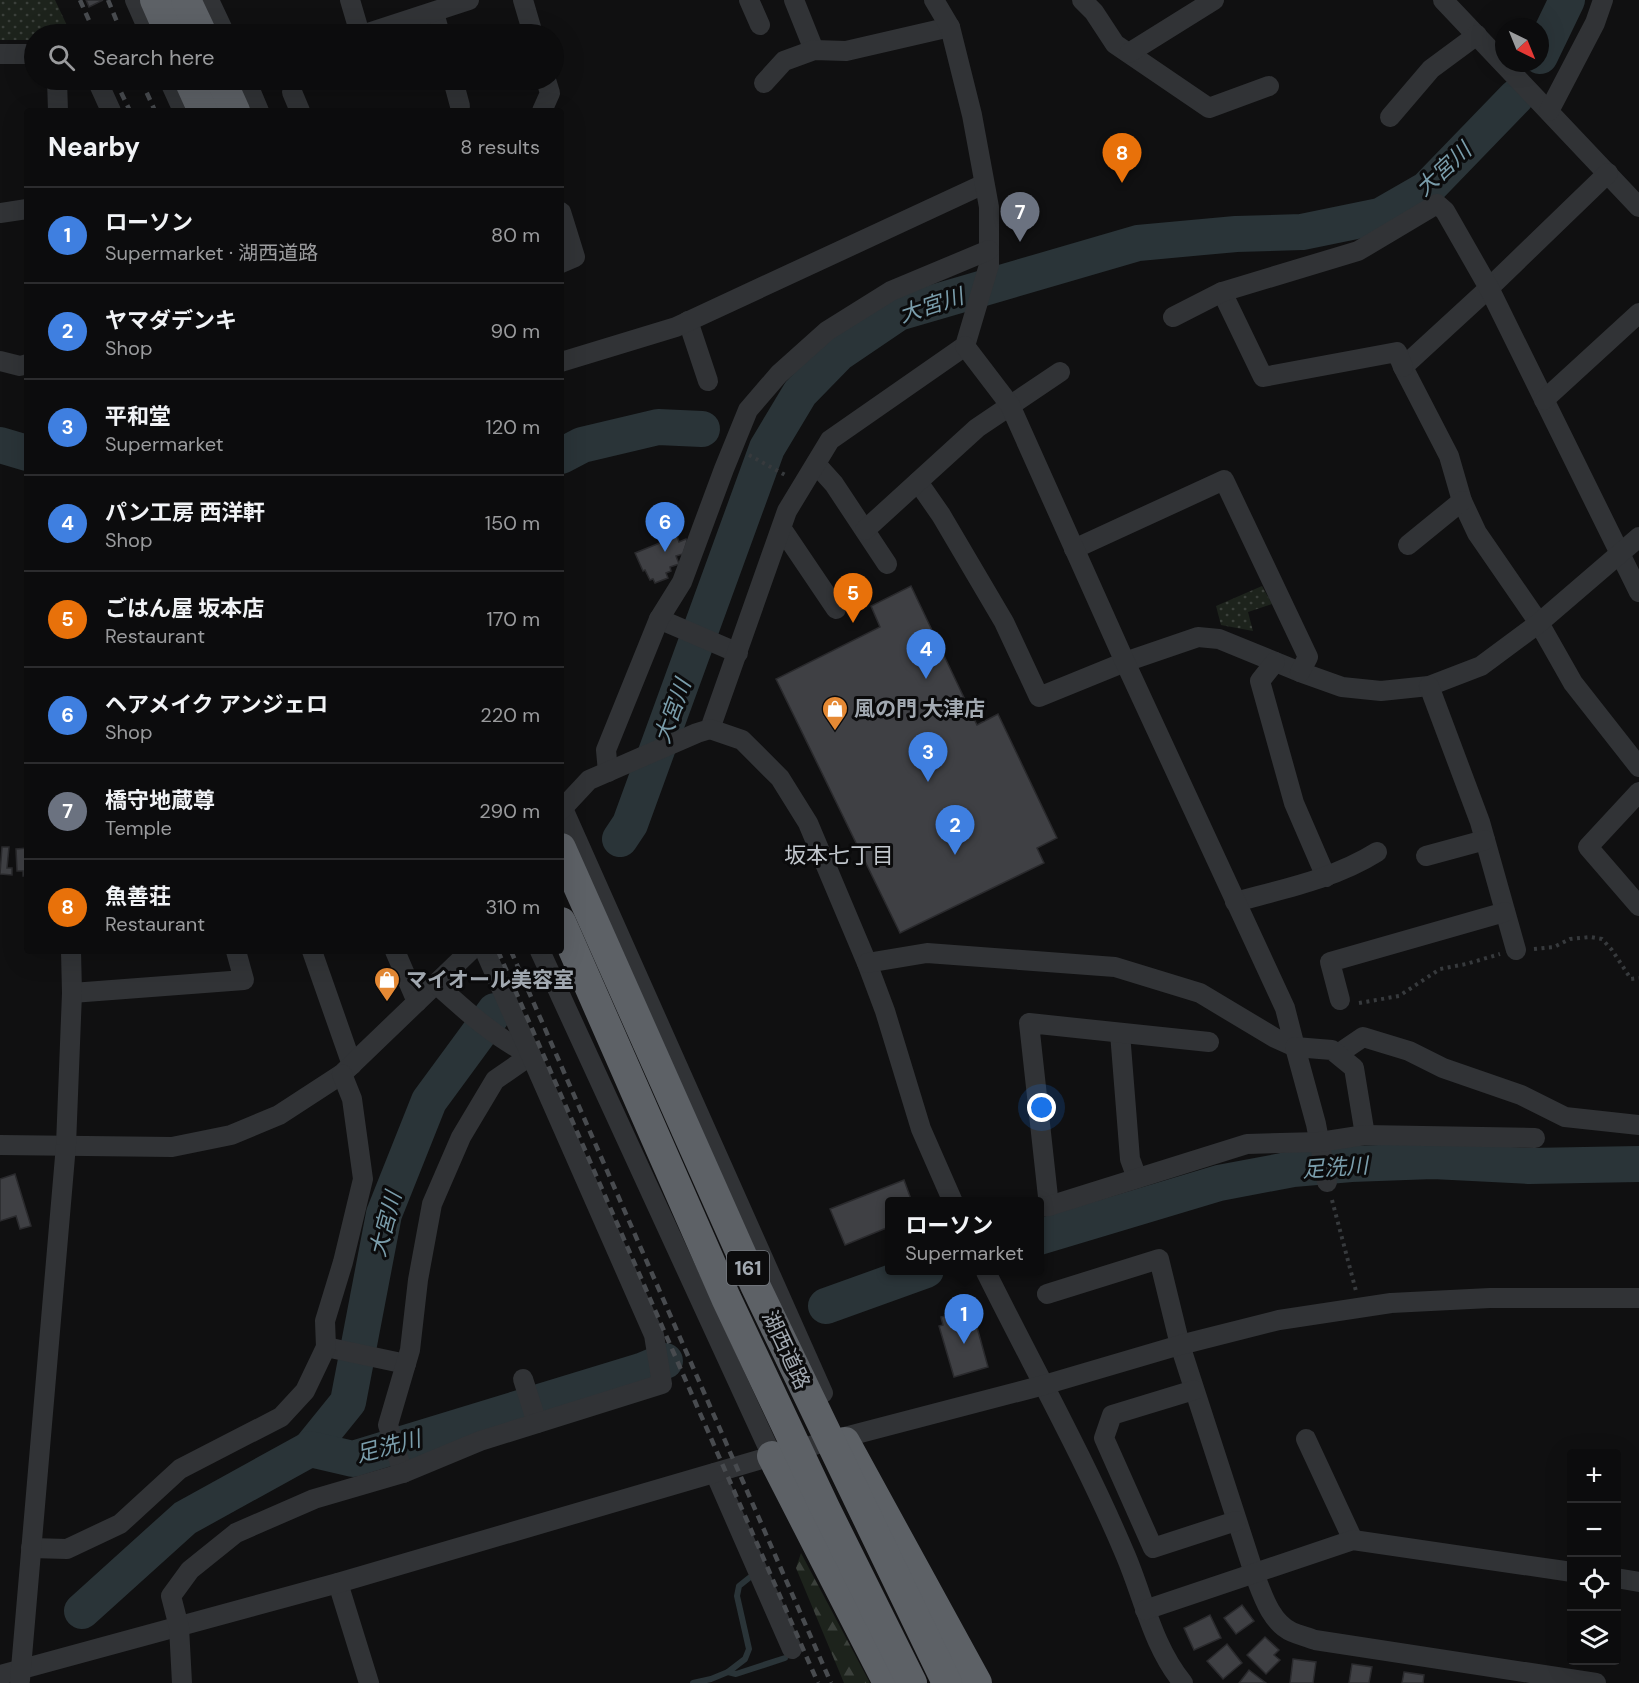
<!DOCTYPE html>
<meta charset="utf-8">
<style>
body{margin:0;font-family:"DM Sans","Noto Sans JP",sans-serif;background:#1a1a1b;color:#f1f3f6}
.controls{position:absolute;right:18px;bottom:18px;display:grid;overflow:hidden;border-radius:6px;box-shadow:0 6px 24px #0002}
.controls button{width:54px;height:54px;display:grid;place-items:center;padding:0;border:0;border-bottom:2px solid #2c2c2e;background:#0c0c0d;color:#f1f3f6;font:30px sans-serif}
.compass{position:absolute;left:1495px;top:18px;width:54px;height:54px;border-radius:50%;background:#0c0c0d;box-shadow:0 6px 24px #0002;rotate:137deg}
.you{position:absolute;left:1042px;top:1108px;width:21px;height:21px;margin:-15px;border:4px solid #fff;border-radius:50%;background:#1a73e8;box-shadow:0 0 0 9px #1a73e833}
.badge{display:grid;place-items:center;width:39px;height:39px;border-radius:50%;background:#8c9099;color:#fff;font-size:20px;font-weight:700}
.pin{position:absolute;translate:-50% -50px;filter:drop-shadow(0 2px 3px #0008)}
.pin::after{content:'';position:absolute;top:32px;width:21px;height:18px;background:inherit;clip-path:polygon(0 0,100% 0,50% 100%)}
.popup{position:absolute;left:885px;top:1197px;width:159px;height:78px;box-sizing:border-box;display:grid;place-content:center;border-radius:6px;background:#0c0c0d;filter:drop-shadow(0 2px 4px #0005);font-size:20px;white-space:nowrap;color:#9a9b9d}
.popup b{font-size:22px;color:#f1f3f6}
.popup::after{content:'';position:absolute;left:50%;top:100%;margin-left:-12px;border:12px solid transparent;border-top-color:#0c0c0d}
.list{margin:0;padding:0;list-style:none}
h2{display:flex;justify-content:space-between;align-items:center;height:78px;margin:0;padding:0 24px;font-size:26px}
h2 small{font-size:20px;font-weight:400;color:#9a9b9d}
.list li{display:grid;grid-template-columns:39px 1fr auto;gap:18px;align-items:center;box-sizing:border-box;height:96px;padding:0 24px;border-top:2px solid #2c2c2e}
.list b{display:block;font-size:22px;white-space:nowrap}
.list p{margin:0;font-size:20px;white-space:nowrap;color:#9a9b9d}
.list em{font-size:20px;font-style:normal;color:#9a9b9d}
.icon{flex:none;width:33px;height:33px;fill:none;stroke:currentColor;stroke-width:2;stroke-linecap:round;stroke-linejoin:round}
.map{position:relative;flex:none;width:1639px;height:1683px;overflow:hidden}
.search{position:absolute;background:#0c0c0d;box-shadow:0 6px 24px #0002;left:24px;top:24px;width:540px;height:66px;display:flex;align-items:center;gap:15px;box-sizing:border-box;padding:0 21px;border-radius:33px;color:#9a9b9d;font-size:22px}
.panel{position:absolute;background:#0c0c0d;box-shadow:0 6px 24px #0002;left:24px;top:108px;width:540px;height:846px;border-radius:6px}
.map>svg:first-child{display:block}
</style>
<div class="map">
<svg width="1639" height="1683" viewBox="0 0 1639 1683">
<defs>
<pattern id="green-dots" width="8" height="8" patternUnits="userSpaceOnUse" patternTransform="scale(1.5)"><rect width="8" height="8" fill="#1d231c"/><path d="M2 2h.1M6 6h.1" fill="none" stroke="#3b403b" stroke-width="1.8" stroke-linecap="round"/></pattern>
<pattern id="forest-firs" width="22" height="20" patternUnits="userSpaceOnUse" patternTransform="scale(1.5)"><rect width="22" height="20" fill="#1d231c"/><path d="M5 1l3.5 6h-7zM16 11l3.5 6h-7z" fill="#3b403b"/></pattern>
</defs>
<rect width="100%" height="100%" fill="#101011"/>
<!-- green -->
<g fill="url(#green-dots)">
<polygon points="0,0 55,0 71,34 34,34 34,40 0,40"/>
<polygon points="1262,586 1272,604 1248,612 1253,631 1221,625 1216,606"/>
</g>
<!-- forest -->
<polygon fill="url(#forest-firs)" points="801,1553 870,1683 844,1683 796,1568"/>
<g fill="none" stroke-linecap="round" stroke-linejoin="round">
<!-- stream -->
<g stroke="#2a3438" stroke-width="6">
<polyline points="728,1672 736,1674 785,1658"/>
<polyline points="693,1683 711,1679 728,1672 745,1659 749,1649 737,1596 739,1586 749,1578"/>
</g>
<!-- river -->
<g stroke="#2a3438" stroke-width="36">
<polyline points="1540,56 1567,0"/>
<polyline points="0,445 27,453"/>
<polyline points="561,456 582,445 658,427 702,429"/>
<polyline points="620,839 630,824 767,448 800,393 839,353 898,313 1138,243 1236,234 1302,232 1380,216 1427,189 1516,97"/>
<polyline points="1039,1237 1219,1183 1293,1169 1351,1164 1433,1161 1529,1166 1639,1164"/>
<polyline points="826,1306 926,1270"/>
<polyline points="310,1449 348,1402 384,1214 429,1101 495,1011"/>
<polyline points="82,1611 185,1518 310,1449 353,1459 641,1371 665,1361"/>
</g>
</g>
<!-- building -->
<g fill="#3f4044" stroke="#2a2a2d" stroke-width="1.5">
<polygon points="86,0 103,0 89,7"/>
<polygon points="677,536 679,542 686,539 687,541 683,554 676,556 679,564 670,567 671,571 666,573 668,578 655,583 653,579 650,580 645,570 643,571 635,553"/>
<polygon points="911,586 977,725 998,714 1057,838 1037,848 1044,863 900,933 776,679 880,627 871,606"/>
<polygon points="2,847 9,847 7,868 12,868 12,875 0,874"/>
<polygon points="27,848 27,876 23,876 23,871 17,871 16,849"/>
<polygon points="15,1174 31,1226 20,1229 16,1216 0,1221 0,1179"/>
<polygon points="904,1180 912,1202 889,1202 889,1227 845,1245 830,1209"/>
<polygon points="972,1309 988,1367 954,1377 939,1326 943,1325 941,1317"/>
<polygon points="1242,1605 1254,1621 1236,1634 1224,1618"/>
<polygon points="1210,1615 1221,1638 1194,1650 1184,1628"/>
<polygon points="1265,1637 1279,1650 1274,1655 1280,1660 1266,1674 1247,1655"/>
<polygon points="1227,1644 1242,1663 1223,1679 1207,1661"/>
<polygon points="1293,1659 1316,1662 1313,1683 1290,1683"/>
<polygon points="1352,1664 1372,1667 1369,1683 1349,1683"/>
<polygon points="1249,1670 1266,1683 1239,1683"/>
<polygon points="1404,1672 1424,1675 1423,1683 1402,1683"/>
</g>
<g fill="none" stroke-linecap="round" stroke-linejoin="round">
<!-- path -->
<g stroke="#373a3d" stroke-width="4" stroke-dasharray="3 4.5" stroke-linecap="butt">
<polyline points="749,455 787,476"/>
<polyline points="1534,949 1554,947 1570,939 1591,937 1602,939 1612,950 1631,979 1639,978"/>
<polyline points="1359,1003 1399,996 1440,969 1466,964 1500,954"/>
<polyline points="1332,1200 1356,1291"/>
</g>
<!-- minor -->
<g stroke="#313336" stroke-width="20">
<polyline points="135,0 150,34"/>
<polyline points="209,0 225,34"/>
<polyline points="350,0 360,34"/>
<polyline points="523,0 533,34"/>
<polyline points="749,0 760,25"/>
<polyline points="794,0 814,50"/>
<polyline points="1082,0 1094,12 1115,44 1209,108 1269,86"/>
<polyline points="1443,0 1639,207"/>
<polyline points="434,13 440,34"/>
<polyline points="365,34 469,0"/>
<polyline points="1129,53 1214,0"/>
<polyline points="0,54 34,54"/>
<polyline points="57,80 58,111"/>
<polyline points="97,80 111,111"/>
<polyline points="169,80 183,111"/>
<polyline points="246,80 259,111"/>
<polyline points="453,80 460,106"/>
<polyline points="764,83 784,61 814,50 846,51 950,27"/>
<polyline points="292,92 300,111"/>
<polyline points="542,111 550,93 546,80"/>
<polyline points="1549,111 1595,23 1603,0"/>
<polyline points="1390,117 1431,69 1477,35"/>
<polyline points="1608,173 1489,288 1403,367 1449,456 1462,501 1477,533 1539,623 1573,683 1639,767"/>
<polyline points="561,212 575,257 561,263"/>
<polyline points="0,213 27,209"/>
<polyline points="1222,292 1263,377 1397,352 1403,367"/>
<polyline points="1173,317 1222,292 1358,251 1437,204 1445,211 1489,288 1639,592"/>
<polyline points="688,321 708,381"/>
<polyline points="0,361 20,366 27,364"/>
<polyline points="561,362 676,327 984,184"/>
<polyline points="1544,400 1639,313"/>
<polyline points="816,464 834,484 887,564"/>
<polyline points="918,482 941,515 1004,622 1039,697 1125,662 1198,637 1219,639 1300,672 1342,687 1381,691 1429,686 1481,666 1539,623 1639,537"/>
<polyline points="782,529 836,609"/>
<polyline points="865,530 977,428 1060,372"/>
<polyline points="1408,545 1462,501"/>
<polyline points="1074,549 1224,480 1308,657 1300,672"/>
<polyline points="659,619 738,653"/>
<polyline points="1275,662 1260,681 1294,803 1326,877"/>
<polyline points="1429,686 1480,822 1516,950"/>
<polyline points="710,729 787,511 830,440 965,346 989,265 989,207 972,115 950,27 934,0"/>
<polyline points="608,772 606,750 659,619 682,582 724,469 748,410 779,374 827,331 891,291 989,250"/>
<polyline points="1639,792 1588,847 1639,906"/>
<polyline points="561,804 823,1393"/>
<polyline points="561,810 589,780 697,733 710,729 742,740 780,778 808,823 867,963 885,1011 921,1129 953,1202"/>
<polyline points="1426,856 1485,840"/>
<path d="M 1235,902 C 1283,889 1334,879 1377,852"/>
<polyline points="312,951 352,1065"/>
<polyline points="395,951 417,1002"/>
<polyline points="540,951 772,1456"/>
<polyline points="867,963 927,953 1115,967 1200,993 1275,1038 1295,1047 1285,1008 1125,662 1010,405 965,346"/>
<polyline points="72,993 244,980 236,951"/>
<polyline points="1340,1000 1330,962 1505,912"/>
<polyline points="1120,1033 1130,1159 1137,1178"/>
<polyline points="1338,1054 1363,1037 1409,1051 1443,1068 1521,1095 1565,1117 1639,1125"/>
<polyline points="0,1145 172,1147 231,1135 279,1115 342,1074 470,951"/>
<polyline points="1327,1182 1316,1124 1295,1047 1332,1050 1354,1068 1365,1135"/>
<polyline points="1049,1206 1029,1023 1209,1042"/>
<polyline points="1039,1207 1049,1206 1247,1144 1320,1142 1365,1135 1535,1138"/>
<path d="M 985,1270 C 1032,1365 1084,1457 1125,1554 C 1144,1598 1152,1645 1183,1683"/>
<path d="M 1047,1294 L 1159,1259 L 1180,1345 L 1254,1573 C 1262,1593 1270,1622 1292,1632 C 1299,1635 1307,1637 1315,1640 L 1596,1683"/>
<polyline points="326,1347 406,1364"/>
<polyline points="523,1379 537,1423"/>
<polyline points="1194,1390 1112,1415 1104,1438 1153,1548 1236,1521"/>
<polyline points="1306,1439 1353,1540"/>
<path d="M 403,1473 L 388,1425 L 410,1350 L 418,1280 L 432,1204 L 461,1137 L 495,1080 L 531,1055 C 495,1038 465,1010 436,984"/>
<polyline points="715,1473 792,1649"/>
<polyline points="31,1548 67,1549 120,1524 180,1469 281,1417 305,1391 326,1347 325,1321 343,1262 363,1179 352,1099 342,1074"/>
<polyline points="1616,1578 1639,1582"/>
<polyline points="338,1583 369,1683"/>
<polyline points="1145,1610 1353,1540 1572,1572"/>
<polyline points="0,1675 338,1583 772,1456 1044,1385 1180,1345 1279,1320 1391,1303 1490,1298 1639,1298"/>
<polyline points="20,1680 66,1145 72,993 71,951"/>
<polyline points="182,1683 179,1627 171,1596 190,1570 236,1533 314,1499 403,1473 480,1441 662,1384 654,1335 485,951"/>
</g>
<!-- highway -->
<g stroke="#5d6166" stroke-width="30">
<polyline points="155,0 170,34"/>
<polyline points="186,0 202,34"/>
<polyline points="189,80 203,111"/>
<polyline points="221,80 235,111"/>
<polyline points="845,1442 977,1683"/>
<polyline points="772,1456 888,1683"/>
</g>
<!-- rail -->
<g stroke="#484b4f" stroke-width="4.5" stroke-dasharray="8 6" stroke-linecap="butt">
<polyline points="80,0 95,34"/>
<polyline points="108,0 122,34"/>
<polyline points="115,80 130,111"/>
<polyline points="141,80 155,111"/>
<polyline points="498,951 818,1683"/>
<polyline points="511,951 831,1683"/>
</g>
<!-- highway-bridge -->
<g stroke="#5d6166" stroke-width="30">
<polyline points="561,848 755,1285 947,1683"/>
<polyline points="561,922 726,1298 825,1508 912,1683"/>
</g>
</g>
<!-- icons -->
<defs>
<symbol id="shop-pin" viewBox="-11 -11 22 30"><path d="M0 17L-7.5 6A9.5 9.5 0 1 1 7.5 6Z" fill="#e58934" stroke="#0b0b0c"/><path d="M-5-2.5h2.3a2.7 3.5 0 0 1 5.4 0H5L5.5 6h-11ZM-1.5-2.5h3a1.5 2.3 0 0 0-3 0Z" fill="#fff"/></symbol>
</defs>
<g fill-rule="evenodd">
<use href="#shop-pin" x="820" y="694" width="30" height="40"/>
<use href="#shop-pin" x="372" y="965" width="30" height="40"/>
</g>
<g text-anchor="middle" stroke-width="6" stroke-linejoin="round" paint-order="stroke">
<!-- shield labels -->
<rect fill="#0b0b0c" stroke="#757a80" stroke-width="1.5" x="727" y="1251" width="42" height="34" rx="4.5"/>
<g font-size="20" font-weight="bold" fill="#a2a9b1">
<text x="748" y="1275">161</text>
</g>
<!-- poi labels -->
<g font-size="21" font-weight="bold" fill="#a2a9b1" stroke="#0b0b0c" text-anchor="start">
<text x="854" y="716">風の門 大津店</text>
<text x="406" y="987">マイオール美容室</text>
</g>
<!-- street labels -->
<g font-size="21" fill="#a2a9b1" stroke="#0b0b0c">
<text transform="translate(786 1350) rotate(65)" y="7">湖西道路</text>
</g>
<!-- water labels -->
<g font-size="22" font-style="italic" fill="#7a9dab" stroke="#0b0b0c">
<text transform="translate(1443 169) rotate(-43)" y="8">大宮川</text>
<text transform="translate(931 305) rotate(-18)" y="8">大宮川</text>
<text transform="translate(672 711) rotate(-70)" y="8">大宮川</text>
<text transform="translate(1335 1167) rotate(-4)" y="8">足洗川</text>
<text transform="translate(385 1224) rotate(-75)" y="8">大宮川</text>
<text transform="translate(388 1446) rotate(-15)" y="8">足洗川</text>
</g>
<!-- neighbourhood labels -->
<g font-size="22" fill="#c2c7cd" stroke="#0b0b0c">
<text x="839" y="863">坂本七丁目</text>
</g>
</g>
</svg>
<div class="controls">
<button>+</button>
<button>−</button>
<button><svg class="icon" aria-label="locate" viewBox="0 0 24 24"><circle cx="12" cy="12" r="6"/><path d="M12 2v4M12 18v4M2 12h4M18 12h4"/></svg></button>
<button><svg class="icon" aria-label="layers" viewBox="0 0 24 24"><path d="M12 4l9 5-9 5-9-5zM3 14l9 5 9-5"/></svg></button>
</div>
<svg class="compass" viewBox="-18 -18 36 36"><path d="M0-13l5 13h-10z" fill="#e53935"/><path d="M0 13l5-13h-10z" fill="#9a9b9d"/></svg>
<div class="you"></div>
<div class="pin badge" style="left:964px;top:1344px;background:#3f7fe0">1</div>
<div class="popup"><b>ローソン</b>Supermarket</div>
<div class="pin badge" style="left:955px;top:855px;background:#3f7fe0">2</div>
<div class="pin badge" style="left:928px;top:782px;background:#3f7fe0">3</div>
<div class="pin badge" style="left:926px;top:679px;background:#3f7fe0">4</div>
<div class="pin badge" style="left:853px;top:623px;background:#e8710a">5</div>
<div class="pin badge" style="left:665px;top:552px;background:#3f7fe0">6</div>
<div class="pin badge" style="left:1020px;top:242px;background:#6b7280">7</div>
<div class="pin badge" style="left:1122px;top:183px;background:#e8710a">8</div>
<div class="search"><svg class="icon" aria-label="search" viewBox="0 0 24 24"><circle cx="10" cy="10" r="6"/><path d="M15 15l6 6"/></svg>Search here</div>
<section class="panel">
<h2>Nearby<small>8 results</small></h2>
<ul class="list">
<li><span class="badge" style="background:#3f7fe0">1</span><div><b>ローソン</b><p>Supermarket · 湖西道路</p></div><em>80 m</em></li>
<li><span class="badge" style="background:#3f7fe0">2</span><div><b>ヤマダデンキ</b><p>Shop</p></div><em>90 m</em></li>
<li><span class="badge" style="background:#3f7fe0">3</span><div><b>平和堂</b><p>Supermarket</p></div><em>120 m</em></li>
<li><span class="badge" style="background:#3f7fe0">4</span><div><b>パン工房 西洋軒</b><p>Shop</p></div><em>150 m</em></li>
<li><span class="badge" style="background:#e8710a">5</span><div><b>ごはん屋 坂本店</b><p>Restaurant</p></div><em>170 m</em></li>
<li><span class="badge" style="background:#3f7fe0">6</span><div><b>ヘアメイク アンジェロ</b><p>Shop</p></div><em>220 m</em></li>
<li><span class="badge" style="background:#6b7280">7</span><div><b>橋守地蔵尊</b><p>Temple</p></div><em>290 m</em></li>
<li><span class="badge" style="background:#e8710a">8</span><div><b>魚善荘</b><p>Restaurant</p></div><em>310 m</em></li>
</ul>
</section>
</div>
